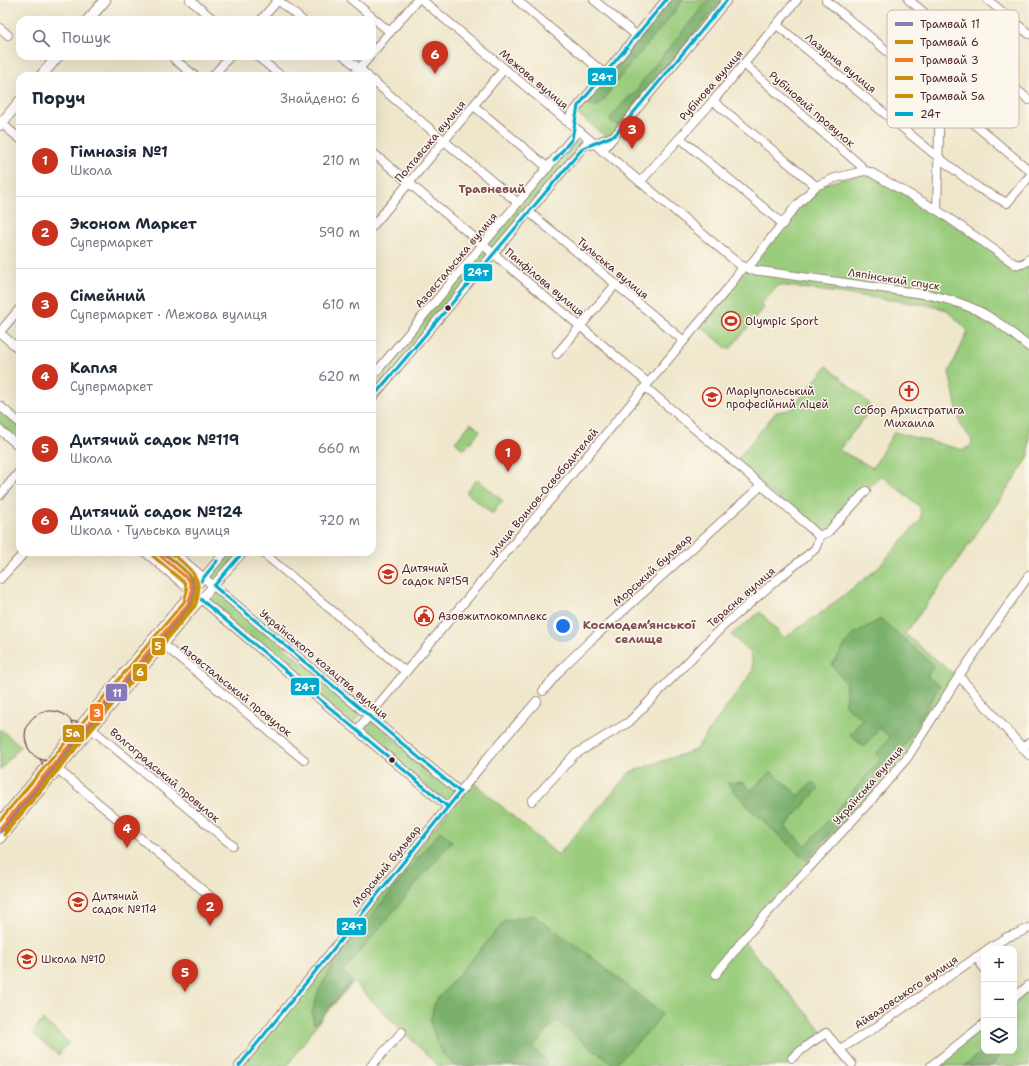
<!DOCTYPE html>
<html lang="uk">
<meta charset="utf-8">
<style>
body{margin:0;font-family:"Shantell Sans",sans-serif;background:#f2f2f3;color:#1f2937}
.controls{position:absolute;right:12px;bottom:12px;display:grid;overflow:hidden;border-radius:8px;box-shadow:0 4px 16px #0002}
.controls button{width:36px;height:36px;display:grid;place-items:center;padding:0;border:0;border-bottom:1px solid #e0e1e3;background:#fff;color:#1f2937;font:20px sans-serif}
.you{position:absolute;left:563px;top:626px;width:14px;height:14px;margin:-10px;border:3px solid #fff;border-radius:50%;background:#1a73e8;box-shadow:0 0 0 6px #1a73e833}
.badge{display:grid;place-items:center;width:26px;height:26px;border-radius:50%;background:#c8321e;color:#fff;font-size:13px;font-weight:700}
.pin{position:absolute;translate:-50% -33px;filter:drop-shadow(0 1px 2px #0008)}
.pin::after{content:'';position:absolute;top:21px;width:14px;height:12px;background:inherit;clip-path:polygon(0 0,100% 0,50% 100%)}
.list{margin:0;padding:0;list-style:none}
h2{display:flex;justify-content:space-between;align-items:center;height:52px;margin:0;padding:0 16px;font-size:17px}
h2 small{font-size:13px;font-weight:400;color:#747a83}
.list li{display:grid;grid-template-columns:26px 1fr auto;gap:12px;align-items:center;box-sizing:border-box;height:72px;padding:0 16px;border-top:1px solid #e0e1e3}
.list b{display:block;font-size:15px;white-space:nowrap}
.list p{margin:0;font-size:13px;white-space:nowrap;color:#747a83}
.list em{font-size:13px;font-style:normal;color:#747a83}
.icon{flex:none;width:22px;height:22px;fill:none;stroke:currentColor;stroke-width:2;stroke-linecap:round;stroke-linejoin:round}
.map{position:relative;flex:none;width:1029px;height:1066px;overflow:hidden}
.search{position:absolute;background:#fff;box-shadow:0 4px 16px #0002;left:16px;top:16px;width:360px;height:44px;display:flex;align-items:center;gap:10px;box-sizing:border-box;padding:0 14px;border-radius:12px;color:#747a83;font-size:15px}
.panel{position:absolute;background:#fff;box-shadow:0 4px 16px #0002;left:16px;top:72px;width:360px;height:484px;border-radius:12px}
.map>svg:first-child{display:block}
</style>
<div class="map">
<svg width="1029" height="1066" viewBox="0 0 1029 1066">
<rect width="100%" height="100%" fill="#fbf7ec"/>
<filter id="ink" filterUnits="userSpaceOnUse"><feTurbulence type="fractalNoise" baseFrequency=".025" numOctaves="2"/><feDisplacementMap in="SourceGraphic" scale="8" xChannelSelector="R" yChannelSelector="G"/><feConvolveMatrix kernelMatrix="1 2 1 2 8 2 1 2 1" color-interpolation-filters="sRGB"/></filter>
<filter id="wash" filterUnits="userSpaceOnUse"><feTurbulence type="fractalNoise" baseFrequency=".012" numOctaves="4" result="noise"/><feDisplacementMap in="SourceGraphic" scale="16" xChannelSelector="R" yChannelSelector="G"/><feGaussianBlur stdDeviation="0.9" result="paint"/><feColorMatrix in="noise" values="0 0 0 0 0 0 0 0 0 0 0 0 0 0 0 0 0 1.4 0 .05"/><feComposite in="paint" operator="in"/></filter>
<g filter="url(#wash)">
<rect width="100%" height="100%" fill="#efe7cb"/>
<!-- green -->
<g fill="#99cc7c" stroke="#727654">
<polygon points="668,0 725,0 615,134 606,137 578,114 580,107"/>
<polygon points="573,139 582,147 372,396 372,379"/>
<polygon points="870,172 1015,264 1029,259 1029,455 1027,460 948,575 905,634 956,676 911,750 741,938 823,1032 791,1057 788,1066 438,1066 353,982 317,1024 287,1066 243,1066 472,781 558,855 630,772 695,750 753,671 751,653 731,635 760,612 784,638 822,612 877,569 921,519 920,507 881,475 825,536 734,463 776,412 790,410 827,366 869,403 865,417 839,450 873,468 894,432 963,450 971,446 972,441 970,437 961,427 949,372 968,331 947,310 927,305 779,285 760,305 764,308 729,350 698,324 816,186"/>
<polygon points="0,409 20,426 20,445 0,428"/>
<polygon points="471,423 480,431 464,450 455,442"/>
<polygon points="477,479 503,501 492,514 466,492"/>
<polygon points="148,552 170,552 201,578 192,589"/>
<polygon points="226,552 240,552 213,584 205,577"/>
<polygon points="214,589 362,712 352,724 204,599"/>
<polygon points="371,720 457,792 448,804 361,732"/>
<polygon points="0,729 21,746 0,770"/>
<polygon points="1029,985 1029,1066 931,1066 984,1024 984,1051 1014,1051 1014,998"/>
<polygon points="43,1020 69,1042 58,1055 32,1033"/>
</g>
<!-- forest -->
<g fill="#7ab06c" stroke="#62684c">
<path d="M 670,0 L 683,0 C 661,31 633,58 611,89 C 606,96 601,108 592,107 L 588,103 L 589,99 Z"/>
<path d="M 708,0 L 722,0 C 688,40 655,81 622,122 L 617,125 L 613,123 L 610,120 L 611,117 L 628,98 L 637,91 L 643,80 Z"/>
<polygon points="881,619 934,665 927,676 940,686 904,746 807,861 748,807 727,783 743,782 751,790 772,772 799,796 812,782 819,788 785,827 806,846 881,759 876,754 890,737 879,728 864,747 850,735 862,719 845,705 846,684 832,665 852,635"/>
<polygon points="440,831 452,841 343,972 352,981 316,1023 314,1024 312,1012 318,992 336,959"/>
<polygon points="533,915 588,954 662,1014 652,1028 614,1066 556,1020 533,1048 548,1061 545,1066 456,1066 441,1052 430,1022 435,1002 505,921"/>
<polygon points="984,1050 984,1051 1002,1051 992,1066 964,1066"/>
</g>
</g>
<g filter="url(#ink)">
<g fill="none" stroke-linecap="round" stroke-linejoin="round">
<defs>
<g id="minor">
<polyline points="190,0 214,20"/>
<polyline points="278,0 302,20"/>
<polyline points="352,0 390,32"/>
<path d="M 422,0 L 740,265 L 753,270 L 930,295 C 953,300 975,307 994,320 C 1007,328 1017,338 1029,347"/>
<polyline points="517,0 605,74"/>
<polyline points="594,0 637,36"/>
<polyline points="826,0 1029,170"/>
<polyline points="909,0 1029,100"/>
<polyline points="988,0 1029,34"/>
<polyline points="261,20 278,0"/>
<polyline points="777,25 939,158 980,189 1007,203 1029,177"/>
<polyline points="0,28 8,35"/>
<polyline points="372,53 417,0"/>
<polyline points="257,56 281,76"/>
<polyline points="344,56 368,76"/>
<polyline points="174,59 195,76"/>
<polyline points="744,64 860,165 864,171"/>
<polyline points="213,76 230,56"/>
<polyline points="353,76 370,56"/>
<polyline points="372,80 518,203"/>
<polyline points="713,101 816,186"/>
<polyline points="474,106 548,168"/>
<polyline points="566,121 666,0"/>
<polyline points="0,122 20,139"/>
<polyline points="680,138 783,224"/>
<polyline points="590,145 614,136"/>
<polyline points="602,151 727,0"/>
<polyline points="372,152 648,383"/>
<polyline points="640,182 713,101 797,0"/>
<polyline points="937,210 940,96"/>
<polyline points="529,212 684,341"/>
<polyline points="372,227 504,69"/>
<path d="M 749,269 L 751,264 L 796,206 L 816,186 L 835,178 L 864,171 L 870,172 L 937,210 L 1015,264 C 1022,265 1025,264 1029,259"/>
<polyline points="0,332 20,308"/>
<polyline points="0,333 20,350"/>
<polyline points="557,354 616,284"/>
<polyline points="372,377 578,131"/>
<polyline points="645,387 793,512 819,536 828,532 866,491"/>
<polyline points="372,398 589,140"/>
<polyline points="0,406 20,423"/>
<polyline points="0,430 20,447"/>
<polyline points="0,495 20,471"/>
<polyline points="145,552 448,807"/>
<polyline points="173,552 460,792"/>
<polyline points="262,552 406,672"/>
<polyline points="0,579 25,552"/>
<polyline points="159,641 304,760"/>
<polyline points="959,676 1029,755"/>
<polyline points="543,691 564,666 590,641 762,485"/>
<polyline points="88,726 232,845"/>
<polyline points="357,730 729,287 743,267"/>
<polyline points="1024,748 1029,742"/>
<polyline points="55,767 211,897"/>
<polyline points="532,801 574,755 629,722 722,627 779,578 815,549 818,542 819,536"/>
<polyline points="0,821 225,552"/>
<polyline points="0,839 196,605 243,552"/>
<polyline points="988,949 1007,937 1016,934 1029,928"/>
<polyline points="976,957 984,968"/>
<polyline points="716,974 747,935 873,798 907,758 959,676 1029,575"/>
<polyline points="1014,998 1029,985"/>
<polyline points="840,1049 873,1029 984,952"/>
<polyline points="792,1058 809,1044 826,1033 852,1064"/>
<polyline points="239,1066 489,756 537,701"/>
<polyline points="371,1066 402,1032"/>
<polyline points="931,1066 984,1024"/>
</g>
<g id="major">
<polyline points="88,20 105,0"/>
<polyline points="41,76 58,56"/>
<polyline points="0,125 20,101"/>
</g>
</defs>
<!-- minor casing -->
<use href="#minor" stroke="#9c837b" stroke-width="10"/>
<!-- major casing -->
<use href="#major" stroke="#9c837b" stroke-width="12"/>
<!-- minor -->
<use href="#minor" stroke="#fff" stroke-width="8"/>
<!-- major -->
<use href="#major" stroke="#fff" stroke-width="10"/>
<!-- tram -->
<g stroke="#4a1f2b" stroke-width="1">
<path d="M 71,721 C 80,724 87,721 94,716"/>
<path d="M 64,756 C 31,776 9,728 40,713 C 46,711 52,710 58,712 C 75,717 77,733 71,747"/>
<polyline points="39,782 44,767 40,759"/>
</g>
<defs>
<g id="bus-1">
<polyline points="554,161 572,139 578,106 666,0"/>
<polyline points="372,398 583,148 615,135 727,0"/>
<polyline points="217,561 192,592 448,807"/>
<polyline points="239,1066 460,792 214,586 243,552"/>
</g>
</defs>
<!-- bus-1 casing -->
<use href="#bus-1" stroke="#fbf7ec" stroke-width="6"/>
<!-- bus-1 -->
<use href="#bus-1" stroke="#00a9ce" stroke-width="3"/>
<defs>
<path id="tram-1" d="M 0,832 L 191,604 C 201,577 181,567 162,552"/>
<path id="tram-2" d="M 4,835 L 195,606 C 206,579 190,568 170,552"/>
<polyline id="tram-3" points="0,828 188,604 192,591 189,580 156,552"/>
<polyline id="tram-4" points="4,831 192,606 197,591 193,578 164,552"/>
<polyline id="tram-5" points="0,820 184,602 187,591 185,583 153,556"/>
</defs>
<!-- tram-1 casing -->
<use href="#tram-1" stroke="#fbf7ec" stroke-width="6"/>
<!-- tram-2 casing -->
<use href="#tram-2" stroke="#fbf7ec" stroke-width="6"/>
<!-- tram-3 casing -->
<use href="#tram-3" stroke="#fbf7ec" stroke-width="6"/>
<!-- tram-4 casing -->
<use href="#tram-4" stroke="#fbf7ec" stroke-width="6"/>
<!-- tram-5 casing -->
<use href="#tram-5" stroke="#fbf7ec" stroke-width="6"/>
<!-- tram-1 -->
<use href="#tram-1" stroke="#897ab7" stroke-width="3"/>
<!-- tram-2 -->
<use href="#tram-2" stroke="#c98f0d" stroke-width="3"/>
<!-- tram-3 -->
<use href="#tram-3" stroke="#f37b24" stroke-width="3"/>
<!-- tram-4 -->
<use href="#tram-4" stroke="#c98f0d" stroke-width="3"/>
<!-- tram-5 -->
<use href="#tram-5" stroke="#c98f0d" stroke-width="3"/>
</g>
</g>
<!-- icons -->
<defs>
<symbol id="stadium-ring" viewBox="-11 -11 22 22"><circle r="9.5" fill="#fbf7ec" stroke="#c8321e" stroke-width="1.5"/><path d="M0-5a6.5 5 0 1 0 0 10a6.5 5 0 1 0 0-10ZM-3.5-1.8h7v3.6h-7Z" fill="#c8321e"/></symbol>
<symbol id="church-ring" viewBox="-11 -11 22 22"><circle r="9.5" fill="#fbf7ec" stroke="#c8321e" stroke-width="1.5"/><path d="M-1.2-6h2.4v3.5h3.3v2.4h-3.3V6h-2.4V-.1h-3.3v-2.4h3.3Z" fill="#c8321e"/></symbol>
<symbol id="university-ring" viewBox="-11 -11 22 22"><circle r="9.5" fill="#fbf7ec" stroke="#c8321e" stroke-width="1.5"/><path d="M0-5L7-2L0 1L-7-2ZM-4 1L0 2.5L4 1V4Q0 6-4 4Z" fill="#c8321e"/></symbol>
<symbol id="school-ring" viewBox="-11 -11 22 22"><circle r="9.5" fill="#fbf7ec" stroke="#c8321e" stroke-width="1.5"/><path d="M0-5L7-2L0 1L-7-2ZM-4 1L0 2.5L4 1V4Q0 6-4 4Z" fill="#c8321e"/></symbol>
<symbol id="civic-ring" viewBox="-11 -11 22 22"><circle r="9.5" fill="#fbf7ec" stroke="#c8321e" stroke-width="1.5"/><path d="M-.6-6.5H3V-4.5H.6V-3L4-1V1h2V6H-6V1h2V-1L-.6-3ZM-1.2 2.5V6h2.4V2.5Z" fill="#c8321e"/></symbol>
</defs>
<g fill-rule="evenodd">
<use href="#stadium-ring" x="720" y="310" width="22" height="22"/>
<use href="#church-ring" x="898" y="380" width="22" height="22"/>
<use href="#university-ring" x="701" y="386" width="22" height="22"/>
<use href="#school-ring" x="377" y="563" width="22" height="22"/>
<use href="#civic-ring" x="413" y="605" width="22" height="22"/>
<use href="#school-ring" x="67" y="891" width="22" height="22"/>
<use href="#school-ring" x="16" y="948" width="22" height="22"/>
</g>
<!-- markers -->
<g fill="#4a1f2b" stroke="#fbf7ec" stroke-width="1.5">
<circle cx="448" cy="308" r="3.5"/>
<circle cx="392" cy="760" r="3.5"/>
</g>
<g text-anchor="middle" stroke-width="3" stroke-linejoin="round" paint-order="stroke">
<!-- street labels -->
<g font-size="11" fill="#4a1f2b" stroke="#fbf7ec">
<text transform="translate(841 63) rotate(39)" y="4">Лазурна вулиця</text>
<text transform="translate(534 79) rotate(40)" y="4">Межова вулиця</text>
<text transform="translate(711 85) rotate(-49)" y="4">Рубінова вулиця</text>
<text transform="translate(812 109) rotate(41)" y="4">Рубіновий провулок</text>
<text transform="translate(430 141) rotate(-50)" y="4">Полтавська вулиця</text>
<text transform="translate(456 260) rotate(-50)" y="4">Азовстальська вулиця</text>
<text transform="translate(613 268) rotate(40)" y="4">Тульська вулиця</text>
<text transform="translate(894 279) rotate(9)" y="4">Ляпінський спуск</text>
<text transform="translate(545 282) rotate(40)" y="4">Панфілова вулиця</text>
<text transform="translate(543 492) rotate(-50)" y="4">улица Воинов-Освободителей</text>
<text transform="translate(652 570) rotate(-42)" y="4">Морський бульвар</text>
<text transform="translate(741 597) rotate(-41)" y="4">Терасна вулиця</text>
<text transform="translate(324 664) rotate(40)" y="4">Українського козацтва вулиця</text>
<text transform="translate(236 690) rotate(39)" y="4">Азовстальський провулок</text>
<text transform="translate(165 775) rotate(40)" y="4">Волгоградський провулок</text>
<text transform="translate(868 785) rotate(-49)" y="4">Українська вулиця</text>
<text transform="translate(386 866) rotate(-51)" y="4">Морський бульвар</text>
<text transform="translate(906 992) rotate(-34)" y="4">Айвазовського вулиця</text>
</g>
<!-- poi labels -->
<g font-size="11" fill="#4a1f2b" stroke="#fbf7ec" text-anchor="start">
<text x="745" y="325">Olympic Sport</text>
<text x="726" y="395">Маріупольський<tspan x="726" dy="13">професійний ліцей</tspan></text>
<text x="909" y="414" text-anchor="middle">Собор Архистратига<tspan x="909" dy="13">Михаила</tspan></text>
<text x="402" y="572">Дитячий<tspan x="402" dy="13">садок №159</tspan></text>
<text x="438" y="620">Азовжитлокомплекс</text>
<text x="92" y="900">Дитячий<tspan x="92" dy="13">садок №114</tspan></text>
<text x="41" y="963">Школа №10</text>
</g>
<!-- neighbourhood labels -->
<g font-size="12" font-weight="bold" fill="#7f4d54" stroke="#fbf7ec">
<text x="492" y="193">Травневий</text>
<text x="639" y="629">Космодем’янської<tspan x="639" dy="14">селище</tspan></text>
</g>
</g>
<!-- legend -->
<rect x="887" y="10" width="132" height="118" rx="6" fill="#fbf7ec" stroke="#c6b6b2" stroke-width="1"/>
<rect x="895" y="22" width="18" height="4" fill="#897ab7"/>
<rect x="895" y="40" width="18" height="4" fill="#c98f0d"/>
<rect x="895" y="58" width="18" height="4" fill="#f37b24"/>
<rect x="895" y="76" width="18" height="4" fill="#c98f0d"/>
<rect x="895" y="94" width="18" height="4" fill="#c98f0d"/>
<rect x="895" y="112" width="18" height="4" fill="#00a9ce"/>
<g font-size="11" fill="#4a1f2b">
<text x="920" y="28">Трамвай 11</text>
<text x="920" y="46">Трамвай 6</text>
<text x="920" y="64">Трамвай 3</text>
<text x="920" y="82">Трамвай 5</text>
<text x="920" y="100">Трамвай 5а</text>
<text x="920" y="118">24т</text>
</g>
<g stroke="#fbf7ec" stroke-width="1.5">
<rect x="587" y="67" width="30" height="19" rx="4" fill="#00a9ce"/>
<rect x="463" y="263" width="30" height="19" rx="4" fill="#00a9ce"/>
<rect x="151" y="637" width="15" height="19" rx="4" fill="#c98f0d"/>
<rect x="132" y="663" width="16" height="19" rx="4" fill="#c98f0d"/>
<rect x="290" y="677" width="30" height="19" rx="4" fill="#00a9ce"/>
<rect x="105" y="683" width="23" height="19" rx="4" fill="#897ab7"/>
<rect x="89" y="703" width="15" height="19" rx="4" fill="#f37b24"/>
<rect x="62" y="724" width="23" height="19" rx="4" fill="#c98f0d"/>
<rect x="336" y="917" width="31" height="19" rx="4" fill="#00a9ce"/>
</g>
<g font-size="11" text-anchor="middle" font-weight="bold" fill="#fff">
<text x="602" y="81">24т</text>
<text x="478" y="276">24т</text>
<text x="158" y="650">5</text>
<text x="140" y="676">6</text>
<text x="305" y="691">24т</text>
<text x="117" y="697">11</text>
<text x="97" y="717">3</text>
<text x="73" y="737">5а</text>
<text x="352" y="930">24т</text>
</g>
</svg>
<div class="controls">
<button>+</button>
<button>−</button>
<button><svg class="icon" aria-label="layers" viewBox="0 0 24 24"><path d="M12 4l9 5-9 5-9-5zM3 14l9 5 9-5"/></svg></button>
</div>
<div class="you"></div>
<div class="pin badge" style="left:508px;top:472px">1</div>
<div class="pin badge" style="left:210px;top:926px">2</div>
<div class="pin badge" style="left:632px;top:149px">3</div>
<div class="pin badge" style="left:127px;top:848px">4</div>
<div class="pin badge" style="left:185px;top:992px">5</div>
<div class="pin badge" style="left:435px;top:74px">6</div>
<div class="search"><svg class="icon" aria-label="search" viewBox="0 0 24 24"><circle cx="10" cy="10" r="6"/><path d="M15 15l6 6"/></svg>Пошук</div>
<section class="panel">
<h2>Поруч<small>Знайдено: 6</small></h2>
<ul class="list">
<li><span class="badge">1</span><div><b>Гімназія №1</b><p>Школа</p></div><em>210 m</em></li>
<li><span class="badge">2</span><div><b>Эконом Маркет</b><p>Супермаркет</p></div><em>590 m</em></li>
<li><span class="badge">3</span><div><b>Сімейний</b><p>Супермаркет · Межова вулиця</p></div><em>610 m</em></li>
<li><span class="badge">4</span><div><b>Капля</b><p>Супермаркет</p></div><em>620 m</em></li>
<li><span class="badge">5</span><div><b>Дитячий садок №119</b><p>Школа</p></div><em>660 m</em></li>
<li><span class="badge">6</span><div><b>Дитячий садок №124</b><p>Школа · Тульська вулиця</p></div><em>720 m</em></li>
</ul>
</section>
</div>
